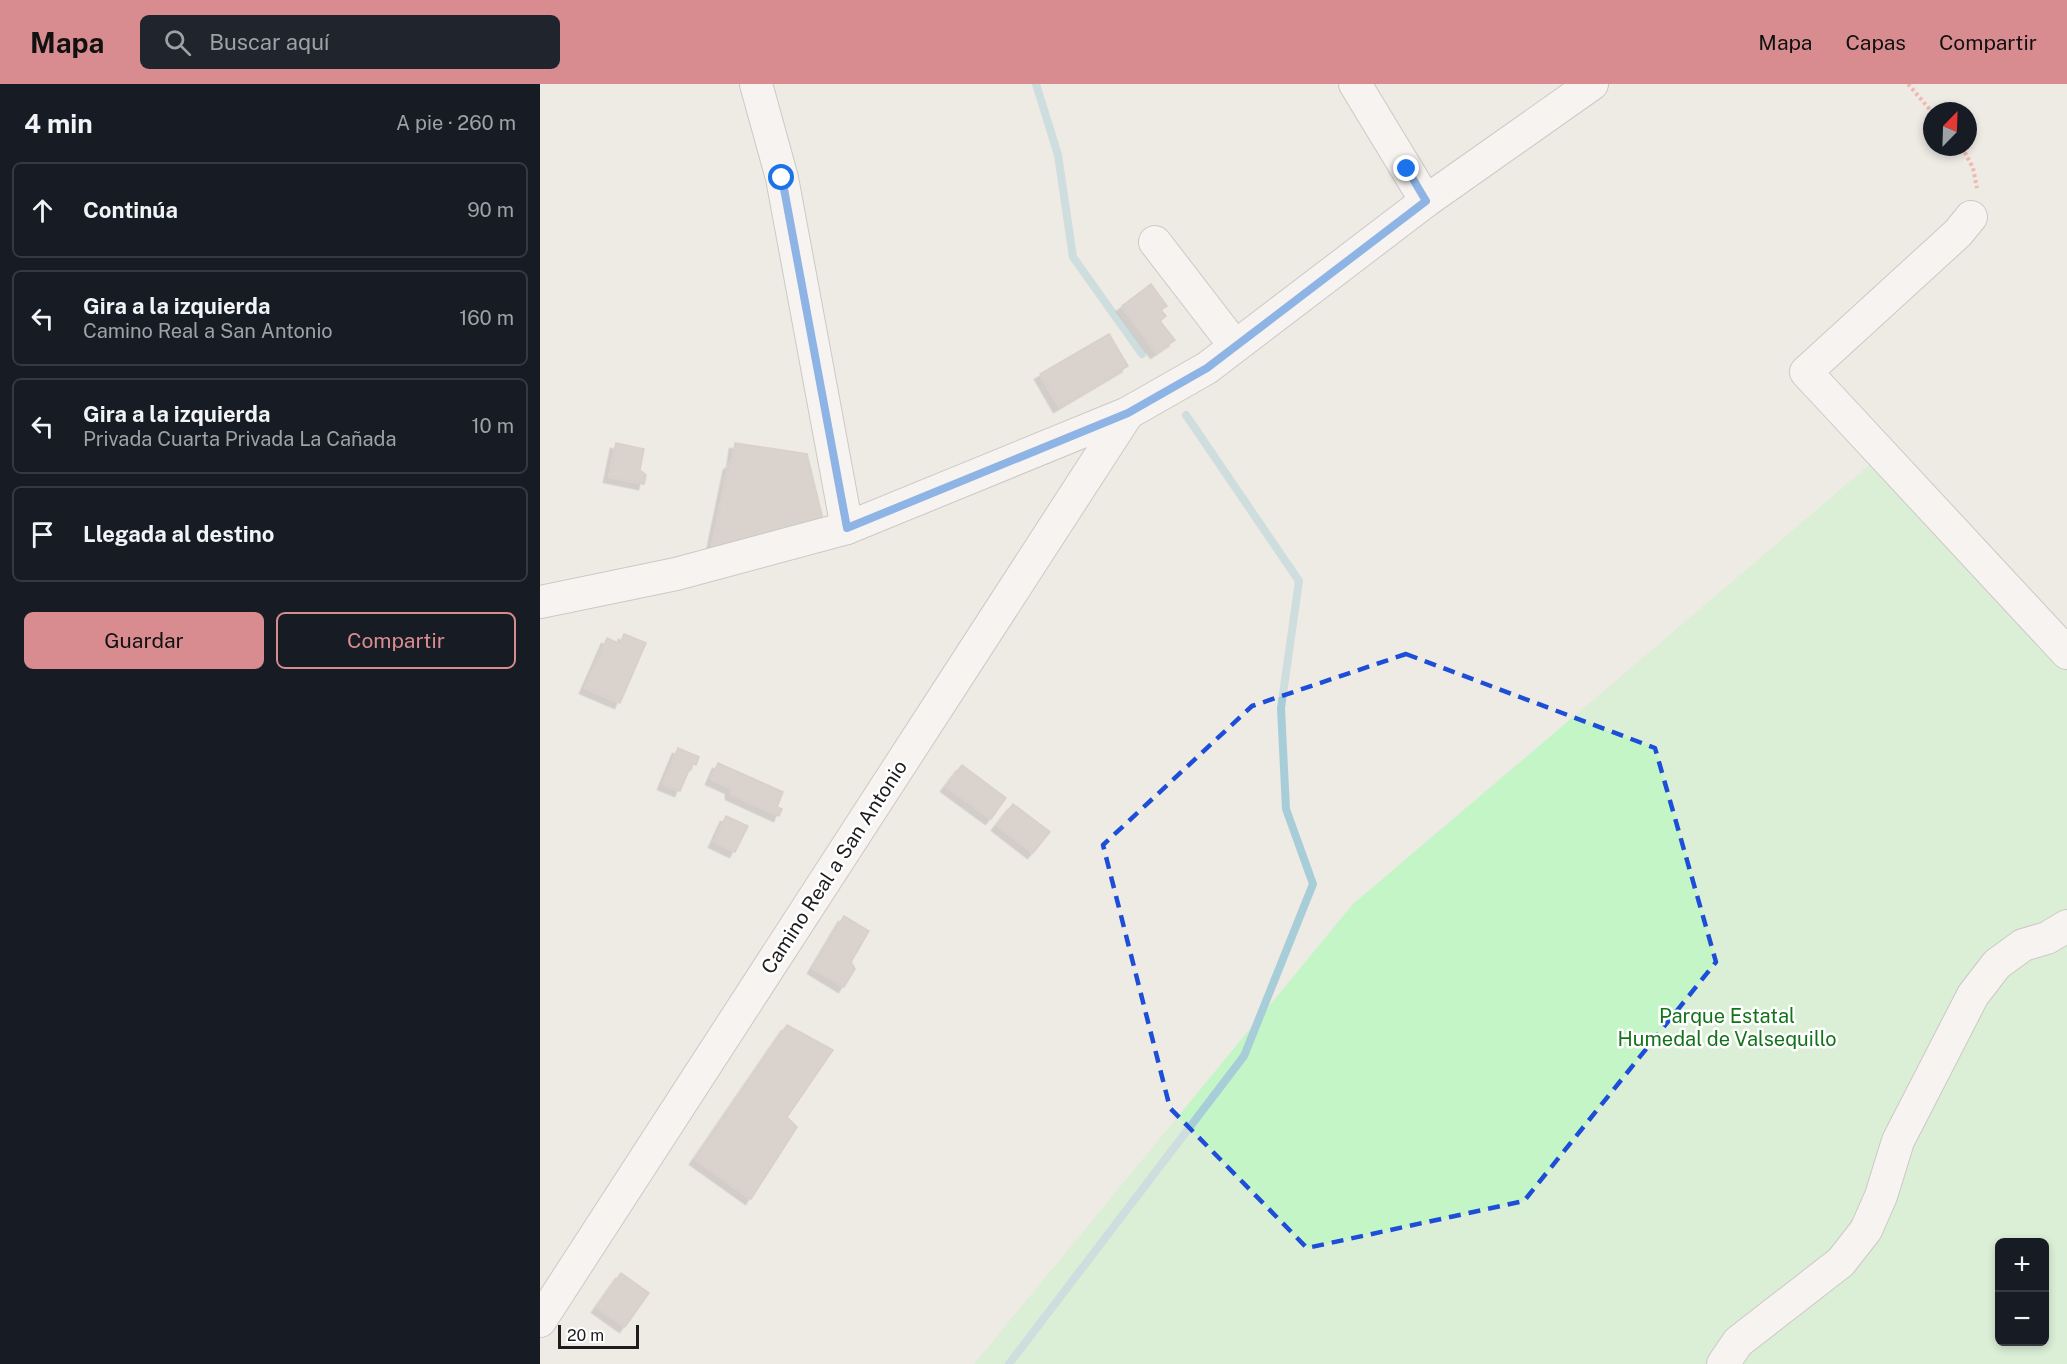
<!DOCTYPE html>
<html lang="es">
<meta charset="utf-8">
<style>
body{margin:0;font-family:"Public Sans",sans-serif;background:#20242c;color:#f1f3f6}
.controls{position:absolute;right:18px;bottom:18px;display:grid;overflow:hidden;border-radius:9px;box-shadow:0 3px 9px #0003}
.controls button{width:54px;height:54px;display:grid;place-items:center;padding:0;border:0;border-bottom:2px solid #363941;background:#171b24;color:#f1f3f6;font:30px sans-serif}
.compass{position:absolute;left:1383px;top:18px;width:54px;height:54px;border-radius:50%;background:#171b24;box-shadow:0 3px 9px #0003;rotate:23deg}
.scale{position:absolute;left:18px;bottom:15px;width:81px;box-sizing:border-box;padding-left:6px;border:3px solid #1d1d1d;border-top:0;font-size:16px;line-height:21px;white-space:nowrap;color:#1d1d1d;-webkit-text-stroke:4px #fff;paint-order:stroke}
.stop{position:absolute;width:18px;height:18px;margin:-14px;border:4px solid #1a73e8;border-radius:50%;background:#fff}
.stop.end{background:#1a73e8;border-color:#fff;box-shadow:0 2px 6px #0008}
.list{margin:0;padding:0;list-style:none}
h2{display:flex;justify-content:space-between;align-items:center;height:78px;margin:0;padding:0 24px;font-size:26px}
h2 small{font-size:20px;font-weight:400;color:#9ea1a6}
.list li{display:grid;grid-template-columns:39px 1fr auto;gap:18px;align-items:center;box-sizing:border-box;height:96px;margin:0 12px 12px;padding:0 12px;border:2px solid #363941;border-radius:9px}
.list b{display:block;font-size:22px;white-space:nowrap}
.list p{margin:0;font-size:20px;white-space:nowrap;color:#9ea1a6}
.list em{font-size:20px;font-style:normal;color:#9ea1a6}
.actions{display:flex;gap:12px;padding:18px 24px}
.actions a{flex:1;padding:14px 0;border:2px solid #d98c8f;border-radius:9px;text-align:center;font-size:21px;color:#d98c8f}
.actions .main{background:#d98c8f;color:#111}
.icon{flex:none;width:33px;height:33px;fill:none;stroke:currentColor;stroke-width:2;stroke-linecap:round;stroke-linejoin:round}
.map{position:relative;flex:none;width:1527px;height:1280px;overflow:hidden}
header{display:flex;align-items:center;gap:36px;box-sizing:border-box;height:84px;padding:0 30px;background:#d98c8f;color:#111}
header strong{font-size:28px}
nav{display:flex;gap:33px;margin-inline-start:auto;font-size:21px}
.search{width:420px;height:54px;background:#20242c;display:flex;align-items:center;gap:15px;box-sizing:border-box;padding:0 21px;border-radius:9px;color:#9ea1a6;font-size:22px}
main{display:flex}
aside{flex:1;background:#171b24}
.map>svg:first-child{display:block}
</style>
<header>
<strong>Mapa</strong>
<div class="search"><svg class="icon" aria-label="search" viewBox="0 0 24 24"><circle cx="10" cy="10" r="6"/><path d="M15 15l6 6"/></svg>Buscar aquí</div>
<nav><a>Mapa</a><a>Capas</a><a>Compartir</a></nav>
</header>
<main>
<aside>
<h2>4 min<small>A pie · 260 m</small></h2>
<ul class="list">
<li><svg class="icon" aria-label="ahead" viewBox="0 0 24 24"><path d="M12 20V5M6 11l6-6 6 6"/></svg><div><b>Continúa</b></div><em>90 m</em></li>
<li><svg class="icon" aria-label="left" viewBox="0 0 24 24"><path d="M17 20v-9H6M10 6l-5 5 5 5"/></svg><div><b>Gira a la izquierda</b><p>Camino Real a San Antonio</p></div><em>160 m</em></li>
<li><svg class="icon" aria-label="left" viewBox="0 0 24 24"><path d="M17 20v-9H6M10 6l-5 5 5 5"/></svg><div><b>Gira a la izquierda</b><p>Privada Cuarta Privada La Cañada</p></div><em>10 m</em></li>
<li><svg class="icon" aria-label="arrive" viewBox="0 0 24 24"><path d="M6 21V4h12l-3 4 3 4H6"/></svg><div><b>Llegada al destino</b></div></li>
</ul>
<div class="actions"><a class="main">Guardar</a><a>Compartir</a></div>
</aside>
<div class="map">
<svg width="1527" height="1280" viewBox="0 0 1527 1280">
<defs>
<filter id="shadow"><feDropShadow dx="-5.5" dy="5.5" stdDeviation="0" flood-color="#0004"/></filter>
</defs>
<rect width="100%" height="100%" fill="#eeeae4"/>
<!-- park -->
<path fill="#c4f5c7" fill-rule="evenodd" d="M 1340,372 L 1527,576 L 1527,1280 L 434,1280 L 813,820 ZM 1460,1158 L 1504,1158 L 1504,1258 L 1460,1258 Z"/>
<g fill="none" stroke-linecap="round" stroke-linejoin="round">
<!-- stream -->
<g stroke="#a7ced8" stroke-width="8">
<polyline points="496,0 518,71 533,173 602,270"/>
<polyline points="469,1280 704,972 773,800 746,725 741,624 759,497 646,331"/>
</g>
</g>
<!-- building -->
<g fill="#beb6b1" stroke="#beb1a7" stroke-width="1.5" filter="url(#shadow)">
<polygon points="611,200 627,222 621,226 626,232 620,237 635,256 616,269 582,222"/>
<polygon points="569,250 588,282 519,323 500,290"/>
<polygon points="76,359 104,365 100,386 106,391 104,400 69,393"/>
<polygon points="195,359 267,370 286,448 169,476 189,380 192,379"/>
<polygon points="84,550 106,559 80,619 45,604 67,554 80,560"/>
<polygon points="138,664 159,673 156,681 152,679 140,707 123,700"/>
<polygon points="178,679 243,708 237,723 242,725 239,732 191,710 191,704 171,695"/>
<polygon points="422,681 466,714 451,735 406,702"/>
<polygon points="473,720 510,748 493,769 457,741"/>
<polygon points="186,732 208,742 195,768 174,758"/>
<polygon points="304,832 329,847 311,878 315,885 304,903 273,884"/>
<polygon points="247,941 293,966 247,1033 257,1043 211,1115 155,1075"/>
<polygon points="81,1189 109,1209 85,1243 57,1223"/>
</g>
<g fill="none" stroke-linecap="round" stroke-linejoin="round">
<defs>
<g id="minor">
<polyline points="216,0 242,94 307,444"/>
<polyline points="815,0 886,117"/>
<polyline points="1431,133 1418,149 1266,288 1527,569"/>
<polyline points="615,158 695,262"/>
<polyline points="0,518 136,490 307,444 588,329 667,284 886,117 1052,0"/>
<polyline points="0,1237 588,329"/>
<polyline points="1183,1280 1198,1258 1301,1178 1326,1146 1341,1112 1358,1057 1433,911 1457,880 1483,861 1507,854 1527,842"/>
</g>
</defs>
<!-- minor casing -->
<use href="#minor" stroke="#a1a1a1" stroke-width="34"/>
<!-- path -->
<g stroke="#ef7f73" stroke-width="4" stroke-dasharray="3 3" stroke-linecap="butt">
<polyline points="1368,0 1392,28"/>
<polyline points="1422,63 1433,84 1437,104"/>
</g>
<!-- minor -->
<use href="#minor" stroke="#fff" stroke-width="32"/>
</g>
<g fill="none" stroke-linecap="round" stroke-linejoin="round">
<!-- route -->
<polyline stroke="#1a73e8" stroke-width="8" points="242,94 307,444 588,329 667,284 886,117 867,85"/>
</g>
<!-- marked area -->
<path d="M0 0H1527V1280H0ZM 866,570 L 1115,664 L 1176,878 L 984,1117 L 767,1164 L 630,1024 L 563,761 L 712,622 Z" fill="#eeeae4" fill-opacity=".55" fill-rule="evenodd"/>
<path fill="none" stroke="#1d4ed8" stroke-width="4.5" stroke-dasharray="12 8" stroke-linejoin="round" d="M 866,570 L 1115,664 L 1176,878 L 984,1117 L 767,1164 L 630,1024 L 563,761 L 712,622 Z"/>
<g text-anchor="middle" stroke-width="5" stroke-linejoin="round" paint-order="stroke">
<!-- street labels -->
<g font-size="20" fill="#1d1d1d" stroke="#fff">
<text transform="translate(294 783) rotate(-57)" y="7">Camino Real a San Antonio</text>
</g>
<!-- park labels -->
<g font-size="20" fill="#13731a" stroke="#fff">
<text x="1187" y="939">Parque Estatal<tspan x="1187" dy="23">Humedal de Valsequillo</tspan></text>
</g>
</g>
</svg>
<div class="controls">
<button>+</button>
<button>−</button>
</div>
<svg class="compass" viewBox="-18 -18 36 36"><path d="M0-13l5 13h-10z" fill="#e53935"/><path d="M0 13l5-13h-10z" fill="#9ea1a6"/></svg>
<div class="scale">20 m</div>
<div class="stop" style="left:242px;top:94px"></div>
<div class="stop end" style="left:867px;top:85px"></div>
</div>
</main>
